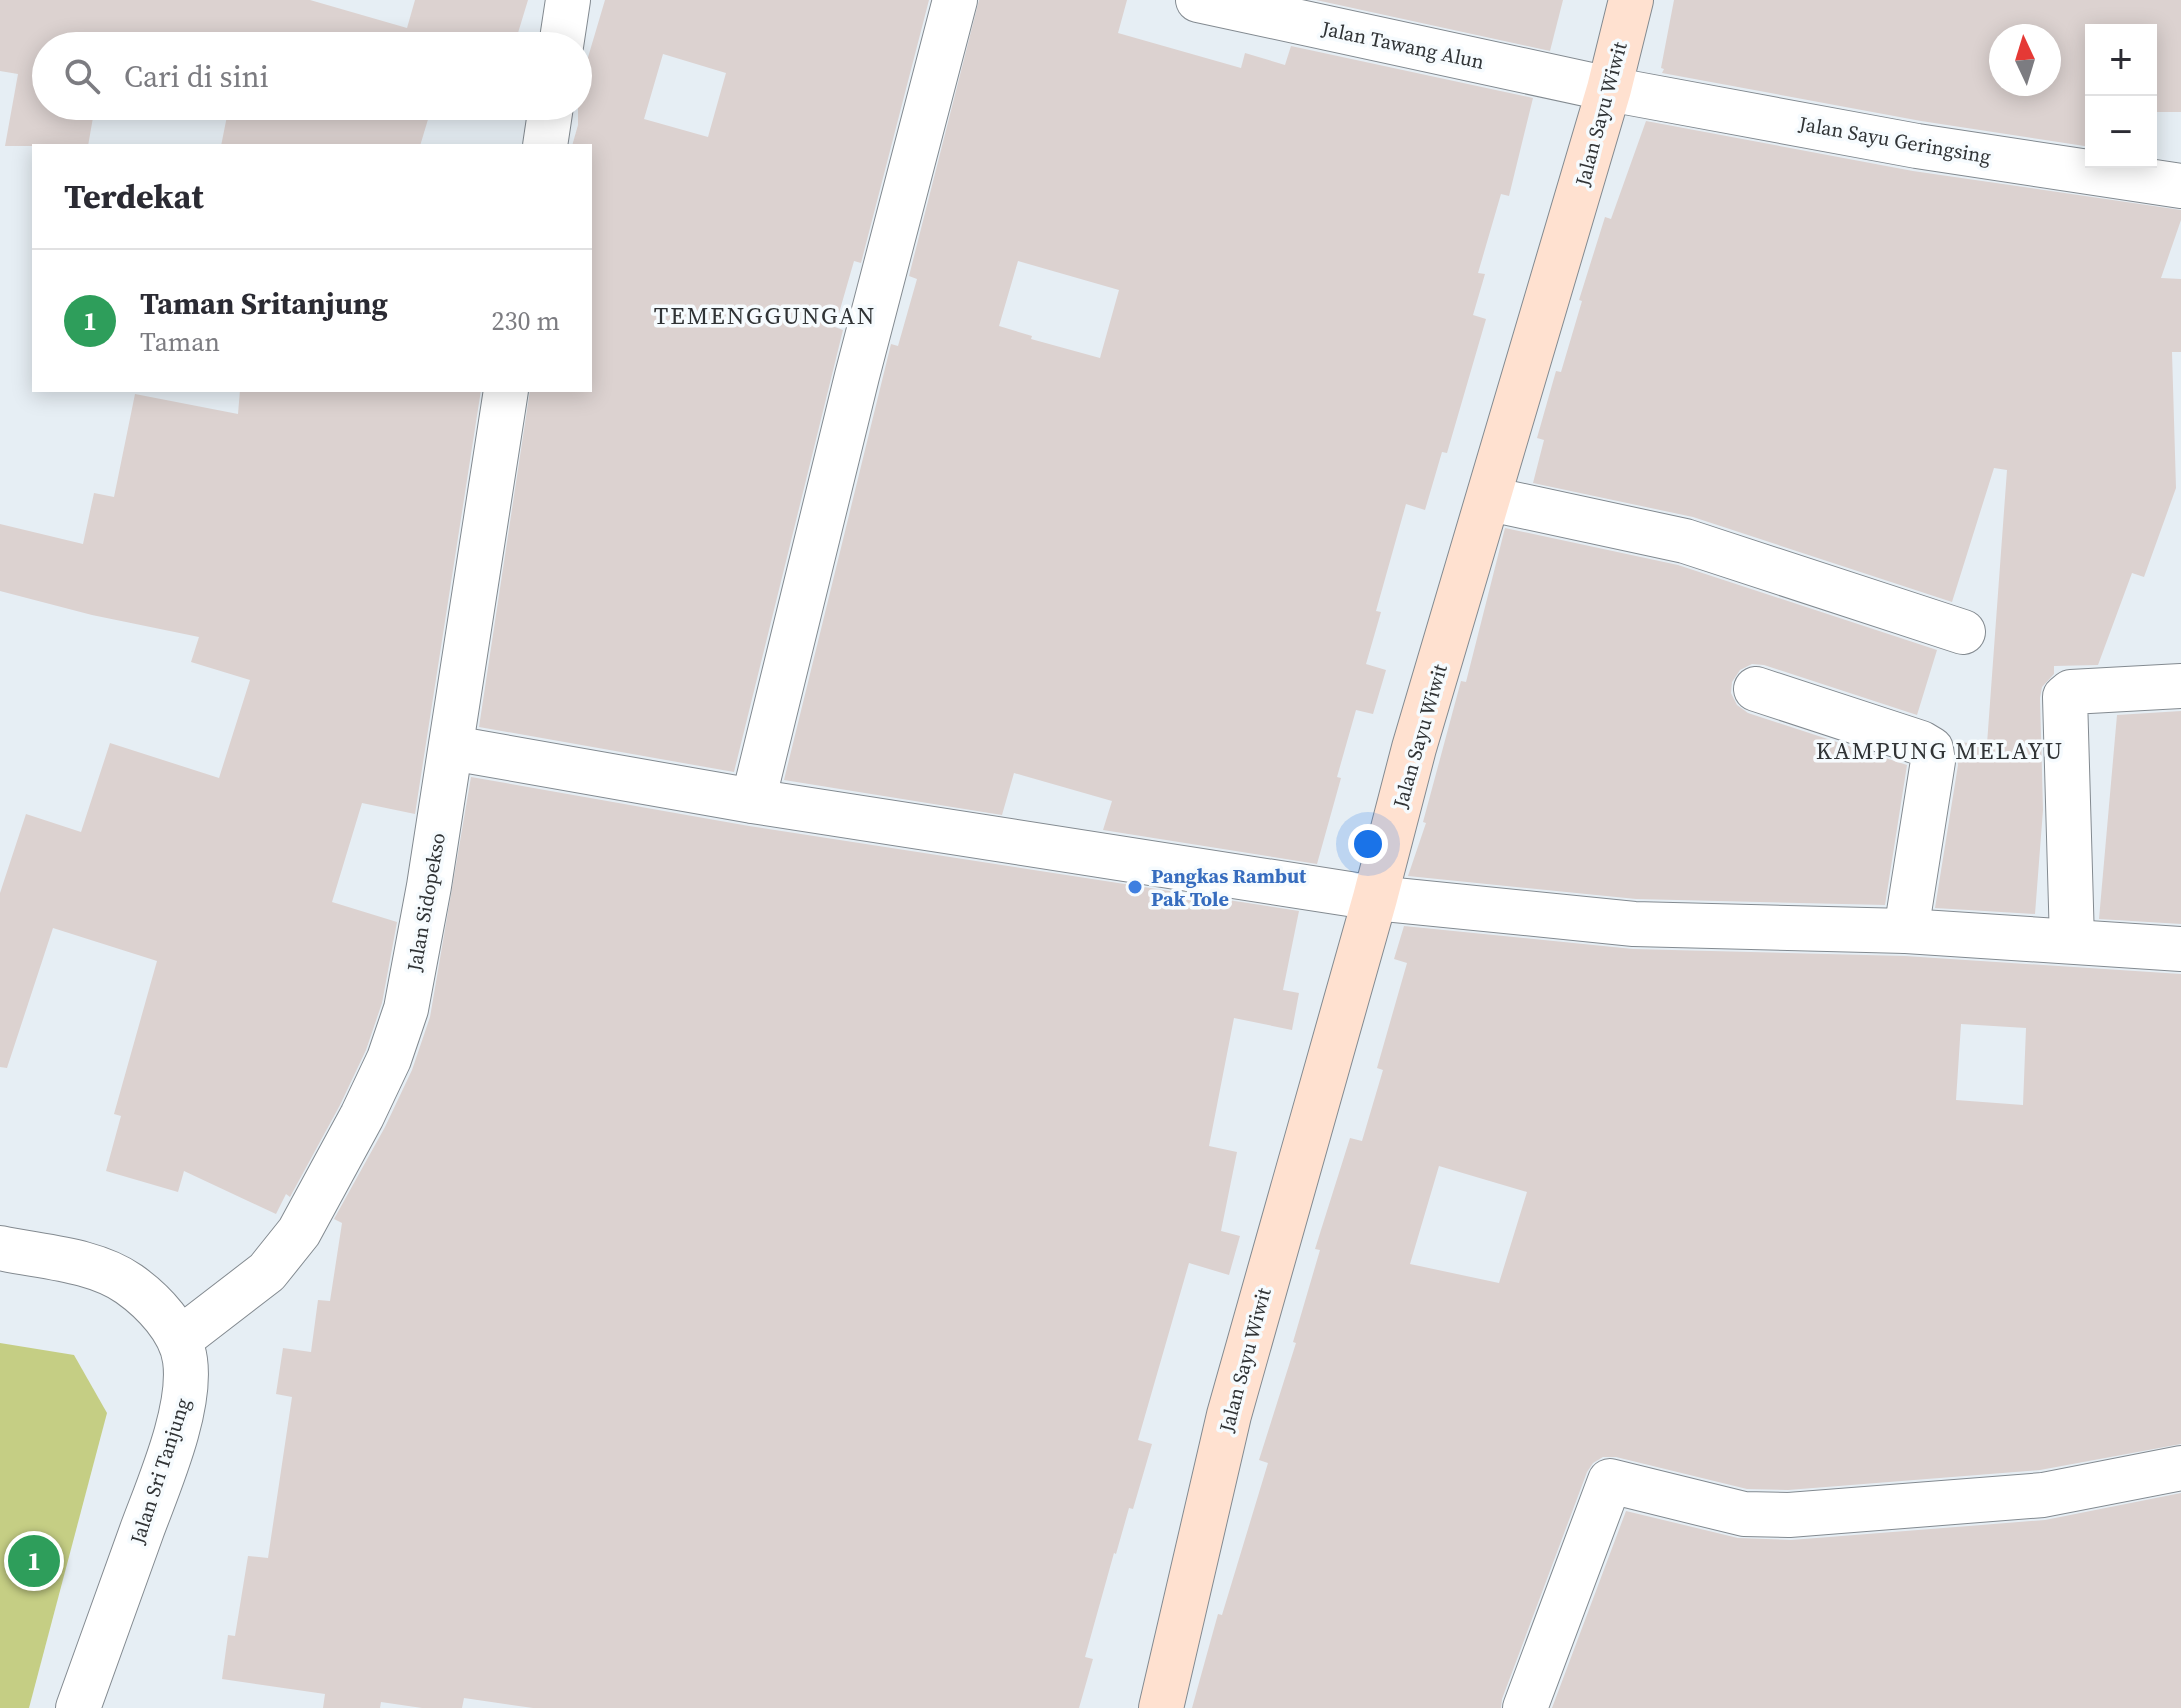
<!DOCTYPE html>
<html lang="id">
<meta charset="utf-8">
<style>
body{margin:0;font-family:"Source Serif 4",serif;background:#f2f2f3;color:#2b2b33}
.controls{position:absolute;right:24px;top:24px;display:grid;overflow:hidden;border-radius:0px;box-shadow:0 4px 20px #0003}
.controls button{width:72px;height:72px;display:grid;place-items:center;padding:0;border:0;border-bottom:2px solid #e1e1e2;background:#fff;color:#2b2b33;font:40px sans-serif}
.compass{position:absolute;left:1989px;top:24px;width:72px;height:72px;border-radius:50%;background:#fff;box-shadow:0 4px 20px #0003;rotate:356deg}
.you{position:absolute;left:1368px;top:844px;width:28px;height:28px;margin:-20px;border:6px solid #fff;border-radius:50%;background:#1a73e8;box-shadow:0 0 0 12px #1a73e833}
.badge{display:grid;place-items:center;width:52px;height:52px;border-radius:50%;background:#db2777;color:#fff;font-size:26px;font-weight:700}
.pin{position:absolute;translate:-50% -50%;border:4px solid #fff;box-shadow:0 2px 8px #0006}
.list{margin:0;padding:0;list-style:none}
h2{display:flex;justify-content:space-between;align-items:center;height:104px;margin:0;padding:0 32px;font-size:34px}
h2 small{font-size:26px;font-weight:400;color:#7c7c81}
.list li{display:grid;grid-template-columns:52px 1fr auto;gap:24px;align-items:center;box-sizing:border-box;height:144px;padding:0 32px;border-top:2px solid #e1e1e2}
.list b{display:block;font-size:30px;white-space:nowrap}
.list p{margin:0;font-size:26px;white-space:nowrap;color:#7c7c81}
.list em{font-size:26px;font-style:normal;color:#7c7c81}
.icon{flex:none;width:44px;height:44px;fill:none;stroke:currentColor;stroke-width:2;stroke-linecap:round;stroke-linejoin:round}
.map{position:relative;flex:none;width:2181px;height:1708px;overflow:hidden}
.search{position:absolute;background:#fff;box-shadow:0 4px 20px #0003;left:32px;top:32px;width:560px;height:88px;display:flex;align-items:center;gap:20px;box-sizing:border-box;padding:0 28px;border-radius:44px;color:#7c7c81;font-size:30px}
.panel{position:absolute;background:#fff;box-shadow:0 4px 20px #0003;left:32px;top:144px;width:560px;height:248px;border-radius:0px}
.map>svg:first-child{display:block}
</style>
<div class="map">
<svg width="2181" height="1708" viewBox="0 0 2181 1708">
<rect width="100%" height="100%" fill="#e6eef4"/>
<!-- green -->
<polygon fill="#c5ce84" points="0,1343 74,1355 107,1413 29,1708 0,1708"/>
<!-- building -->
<g fill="#dcd2d0" fill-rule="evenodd">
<polygon points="0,0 310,0 407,28 415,0 528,0 514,46 46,46 46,106 95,106 88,146 5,146 18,74 0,71"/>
<path d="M 605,0 L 929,0 L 861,263 L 854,261 L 835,327 L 843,330 L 734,772 L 479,727 L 530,390 L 590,390 L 590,146 L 572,146 L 578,125 L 578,91 ZM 663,54 L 726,73 L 708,137 L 644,119 Z"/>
<path d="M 979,0 L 1127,0 L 1118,33 L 1241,68 L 1245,53 L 1285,65 L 1291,46 L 1533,98 L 1509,196 L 1501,194 L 1478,273 L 1485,274 L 1473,315 L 1486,319 L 1447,453 L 1442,452 L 1425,510 L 1406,504 L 1376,611 L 1381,612 L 1366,664 L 1386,670 L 1373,714 L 1356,710 L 1337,777 L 1341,778 L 1317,864 L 1103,830 L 1112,801 L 1014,773 L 1002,815 L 784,780 L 891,344 L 898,346 L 917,279 L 909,276 ZM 1018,261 L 1119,290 L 1100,358 L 1031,339 L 1032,336 L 999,326 Z"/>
<polygon points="1316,0 1563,0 1550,51"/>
<path d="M 1674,0 L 2181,0 L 2181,112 L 2151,112 L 2151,30 L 2091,30 L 2091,147 L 1921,121 L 1662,73 L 1664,69 L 1661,68 ZM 2001,36 L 2049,36 L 2049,84 L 2001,84 Z"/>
<polygon points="168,106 432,106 420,146 221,146 227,116"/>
<polygon points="1646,121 1913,171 2181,210 2181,220 2161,278 2181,279 2181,352 2172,352 2176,488 2144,577 2132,573 2098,665 2054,666 2054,674 2042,687 2040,698 2043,810 2035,914 1935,908 1958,765 1955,742 1987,744 2007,470 1994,468 1952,602 1693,517 1533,483 1544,440 1537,438 1556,371 1561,372 1582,301 1579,300 1605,217 1611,219"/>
<polygon points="240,390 481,390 415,814 362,803 332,902 397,922 382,1003 366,1050 340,1105 290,1197 286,1194 276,1214 184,1171 178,1192 106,1171 121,1116 114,1114 157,961 53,928 7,1068 0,1067 0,893 26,814 81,832 110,743 219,778 250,680 191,662 199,637 92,615 0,591 0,524 83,544 94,493 114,497 135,394 238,414"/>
<polygon points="1505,528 1678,565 1937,650 1917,715 1764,665 1752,664 1740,670 1732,682 1731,693 1737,705 1748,713 1907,765 1885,905 1636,899 1408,876 1426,823 1423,822 1461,681 1466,682"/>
<polygon points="2181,711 2181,924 2099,919 2117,715"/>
<polygon points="471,777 749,826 1299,911 1283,990 1299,993 1292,1030 1234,1018 1209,1146 1237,1152 1221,1231 1240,1236 1229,1275 1189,1263 1138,1440 1152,1444 1133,1509 1129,1508 1116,1554 1114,1553 1085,1657 1093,1659 1079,1708 533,1708 464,1698 462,1708 422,1708 381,1702 380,1708 323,1708 325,1694 222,1679 228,1635 235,1636 248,1556 268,1558 292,1397 276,1394 283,1348 311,1352 318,1300 330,1301 342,1223 334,1219 385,1127 412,1070 430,1017"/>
<path d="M 1404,926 L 1633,949 L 1905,956 L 2181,974 L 2181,1444 L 2040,1470 L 1788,1490 L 1747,1489 L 1616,1457 L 1603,1457 L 1593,1463 L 1587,1472 L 1502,1699 L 1501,1708 L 1192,1708 L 1218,1614 L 1222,1615 L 1268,1463 L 1259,1460 L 1296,1343 L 1293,1342 L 1320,1250 L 1315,1249 L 1350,1138 L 1362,1141 L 1383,1070 L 1377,1068 L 1407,963 L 1394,959 ZM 1961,1024 L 2026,1028 L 2023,1105 L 1956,1100 ZM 1439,1166 L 1527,1192 L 1499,1283 L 1410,1264 Z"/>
<polygon points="2181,1493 2181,1708 1552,1708 1626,1511 1738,1538 1791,1540 2045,1520"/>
</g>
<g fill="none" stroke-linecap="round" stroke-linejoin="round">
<defs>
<g id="street">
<polyline points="1198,0 1609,89 1917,146 2181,186"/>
<polyline points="561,46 568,0"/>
<polyline points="545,146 551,106"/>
<polyline points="1490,499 1685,541 1963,632"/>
<polyline points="1756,689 1921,743 1931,749 1933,761 1906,931"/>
<polyline points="452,748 753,801 1375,898 1634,924 1906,931 2181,949"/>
<polyline points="753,801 857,376 955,0"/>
<polyline points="2072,941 2065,697 2071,692 2181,686"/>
<path d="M 0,1248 C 41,1257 93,1259 129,1284 C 153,1301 181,1330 185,1360 C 192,1409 159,1484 142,1530 C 121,1589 99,1649 78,1708"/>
<polyline points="180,1339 267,1272 299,1232 362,1116 389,1059 406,1009 429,886 506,390"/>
<polyline points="1525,1708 1610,1481 1744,1514 1789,1515 2043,1495 2181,1468"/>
</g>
<polyline id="secondary" points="1161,1708 1229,1415 1375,898 1414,748 1609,89 1631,0"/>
</defs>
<!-- street casing -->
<use href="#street" stroke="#838a90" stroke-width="46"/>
<!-- secondary casing -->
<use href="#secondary" stroke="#838a90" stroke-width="46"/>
<!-- street -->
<use href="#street" stroke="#fff" stroke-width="44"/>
<!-- secondary -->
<use href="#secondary" stroke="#ffe1d0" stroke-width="44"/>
</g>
<!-- markers -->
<circle fill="#3f7fe0" stroke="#f6fbfe" stroke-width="3" cx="1135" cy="887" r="8"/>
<g text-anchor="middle" stroke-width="7" stroke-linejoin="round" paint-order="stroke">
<!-- street labels -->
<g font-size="20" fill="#303335" stroke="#f6fbfe">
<text transform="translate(1403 45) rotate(12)" y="7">Jalan Tawang Alun</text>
<text transform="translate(1601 114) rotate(-75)" y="7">Jalan Sayu Wiwit</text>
<text transform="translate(1895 140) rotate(10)" y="7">Jalan Sayu Geringsing</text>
<text transform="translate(1420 736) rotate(-74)" y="7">Jalan Sayu Wiwit</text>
<text transform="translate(426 902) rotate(-80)" y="7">Jalan Sidopekso</text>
<text transform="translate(1245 1360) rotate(-75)" y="7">Jalan Sayu Wiwit</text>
<text transform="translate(160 1471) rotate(-72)" y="7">Jalan Sri Tanjung</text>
</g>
<!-- shop labels -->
<g font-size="20" font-weight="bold" fill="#366cbe" stroke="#f6fbfe" text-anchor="start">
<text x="1151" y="883">Pangkas Rambut<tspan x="1151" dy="23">Pak Tole</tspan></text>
</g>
<!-- quarter labels -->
<g font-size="24" letter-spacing="2" fill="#303335" stroke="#f6fbfe">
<text x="765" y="324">TEMENGGUNGAN</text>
<text x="1940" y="759">KAMPUNG MELAYU</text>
</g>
</g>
</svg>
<div class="controls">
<button>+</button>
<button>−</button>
</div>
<svg class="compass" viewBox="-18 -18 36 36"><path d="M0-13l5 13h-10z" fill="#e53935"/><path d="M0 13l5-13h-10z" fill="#7c7c81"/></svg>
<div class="you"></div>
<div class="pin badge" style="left:34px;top:1561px;background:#2e9e5b">1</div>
<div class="search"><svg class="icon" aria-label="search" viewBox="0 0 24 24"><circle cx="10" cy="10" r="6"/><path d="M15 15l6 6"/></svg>Cari di sini</div>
<section class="panel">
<h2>Terdekat<small></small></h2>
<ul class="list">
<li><span class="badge" style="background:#2e9e5b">1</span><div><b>Taman Sritanjung</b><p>Taman</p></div><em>230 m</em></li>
</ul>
</section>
</div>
